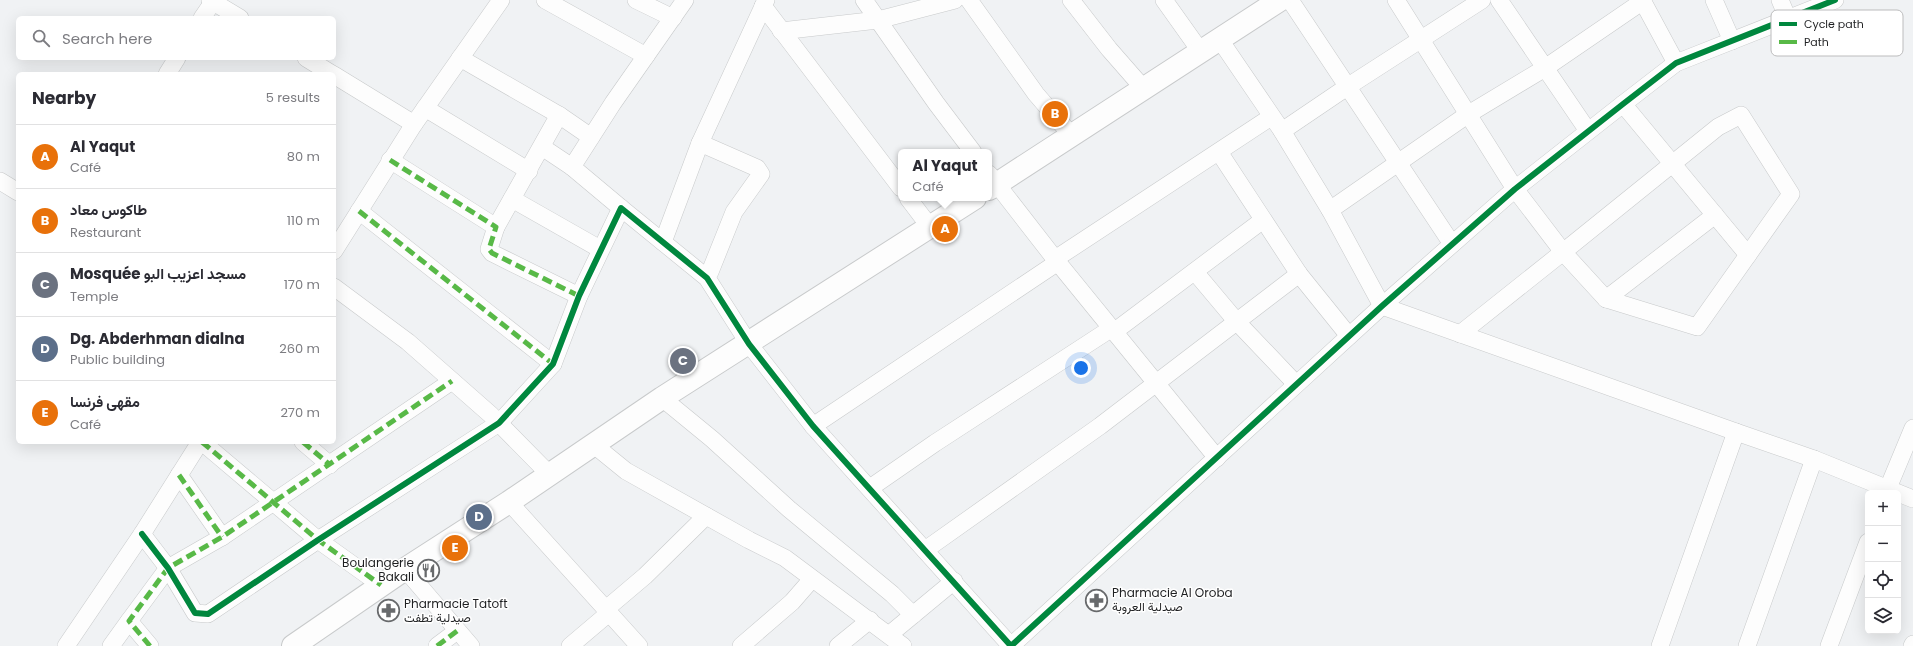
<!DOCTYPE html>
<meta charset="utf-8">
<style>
body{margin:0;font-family:Poppins,Vazirmatn,sans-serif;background:#f7f7f7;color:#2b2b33}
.controls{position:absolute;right:12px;bottom:12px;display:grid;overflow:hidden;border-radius:6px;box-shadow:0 4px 16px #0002}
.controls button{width:36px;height:36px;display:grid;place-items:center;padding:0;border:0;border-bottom:1px solid #e1e1e2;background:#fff;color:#2b2b33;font:20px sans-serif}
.you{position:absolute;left:1081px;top:368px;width:14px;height:14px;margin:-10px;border:3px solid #fff;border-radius:50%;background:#1a73e8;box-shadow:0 0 0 6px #1a73e833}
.badge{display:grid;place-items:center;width:26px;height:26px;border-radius:50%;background:#2563eb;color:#fff;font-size:13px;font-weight:700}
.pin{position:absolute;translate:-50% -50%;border:2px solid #fff;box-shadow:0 1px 4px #0006}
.popup{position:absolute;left:898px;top:149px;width:94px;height:52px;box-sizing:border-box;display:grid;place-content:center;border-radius:6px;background:#fff;filter:drop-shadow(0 1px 3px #0005);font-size:13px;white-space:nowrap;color:#7c7c81}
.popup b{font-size:15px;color:#2b2b33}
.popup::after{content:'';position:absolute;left:50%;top:100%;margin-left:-8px;border:8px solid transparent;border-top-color:#fff}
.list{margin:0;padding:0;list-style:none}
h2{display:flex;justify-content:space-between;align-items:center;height:52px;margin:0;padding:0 16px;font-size:17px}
h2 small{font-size:13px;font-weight:400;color:#7c7c81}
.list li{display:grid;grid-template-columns:26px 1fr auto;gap:12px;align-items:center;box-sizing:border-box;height:64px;padding:0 16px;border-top:1px solid #e1e1e2}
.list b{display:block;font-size:15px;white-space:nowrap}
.list p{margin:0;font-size:13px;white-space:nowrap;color:#7c7c81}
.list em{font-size:13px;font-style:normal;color:#7c7c81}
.icon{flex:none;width:22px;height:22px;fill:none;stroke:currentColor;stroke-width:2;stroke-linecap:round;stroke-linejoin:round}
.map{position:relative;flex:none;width:1913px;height:646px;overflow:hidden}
.search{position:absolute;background:#fff;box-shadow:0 4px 16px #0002;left:16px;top:16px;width:320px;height:44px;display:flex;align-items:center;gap:10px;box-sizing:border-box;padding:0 14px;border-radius:6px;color:#7c7c81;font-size:15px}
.panel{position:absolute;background:#fff;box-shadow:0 4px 16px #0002;left:16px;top:72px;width:320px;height:372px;border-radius:6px}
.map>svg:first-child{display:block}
</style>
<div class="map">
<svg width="1913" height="646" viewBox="0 0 1913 646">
<rect width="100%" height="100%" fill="#f0f2f4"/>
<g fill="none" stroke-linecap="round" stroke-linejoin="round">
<defs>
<g id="minor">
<polyline points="210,0 240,18"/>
<polyline points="545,0 646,56"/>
<polyline points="636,0 673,18"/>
<polyline points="864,0 936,103 973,152"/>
<polyline points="969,0 1036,94 1072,136"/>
<polyline points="1071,0 1109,49 1144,89"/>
<polyline points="1164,0 1201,52"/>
<polyline points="1290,0 1452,244"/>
<polyline points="1396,0 1515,189 1563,252 1460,334"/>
<polyline points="1499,0 1588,131"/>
<polyline points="1642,0 1676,63"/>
<polyline points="1714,0 1732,41"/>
<polyline points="1780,0 1788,19"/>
<polyline points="763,6 901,188"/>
<polyline points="202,18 213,2"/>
<polyline points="781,31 878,20 955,0"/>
<polyline points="1220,40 1282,131 1330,210 1382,306 1736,432 1660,646"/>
<polyline points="306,58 332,74"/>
<polyline points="460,58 559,115 591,137"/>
<polyline points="167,74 177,58"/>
<polyline points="334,75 414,124"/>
<polyline points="1623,104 1748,255"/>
<polyline points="425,108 529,171"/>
<polygon points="1741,115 1791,194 1697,327 1606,299 1563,252 1718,127"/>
<polyline points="1282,131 1347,87 1482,0"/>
<polyline points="542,147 572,167"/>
<polyline points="1219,152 1299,274 1349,336"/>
<polyline points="390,160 496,227 489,249 492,253 579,296"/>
<polyline points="989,174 1055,259 1271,117"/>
<polyline points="0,181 18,192"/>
<polyline points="908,198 930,227"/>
<polyline points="512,199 600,249"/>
<polyline points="621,208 572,167 613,103 685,0"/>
<polyline points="1330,210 1467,115 1545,68 1643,1"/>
<polyline points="359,211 553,364"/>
<polyline points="496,227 559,115"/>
<polyline points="663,242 700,143"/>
<polyline points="334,251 414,124 501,0"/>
<polyline points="1055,259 1217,458"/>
<polyline points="710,272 734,212 761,174 757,168 700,143 766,0"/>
<polyline points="1195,272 1237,322 1296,384"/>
<polyline points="334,287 408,342 491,415 550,475"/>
<polyline points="1606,299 1715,215"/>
<polyline points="1115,331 1263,220"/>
<polyline points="662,398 712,439 789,509 892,594 913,615"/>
<polyline points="813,426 1058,262"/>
<polyline points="1736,432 1814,459 1913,499"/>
<polyline points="202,442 318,540 381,585"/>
<polyline points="303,442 330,465"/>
<polyline points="594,445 626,471 749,540 785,558 903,646"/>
<polyline points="179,475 222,537"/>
<polyline points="870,488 935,443 1112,328"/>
<polyline points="1886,493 1913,428"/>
<polyline points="509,502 639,646"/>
<polyline points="142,534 168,568 195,613 208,614 318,540 499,423 553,364 579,296 621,208 707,278 749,344 813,426 1011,646"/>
<polyline points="925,550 1100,426 1299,274"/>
<polyline points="405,569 471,646"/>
<polyline points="606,609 645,576 706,516"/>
<polyline points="890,634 954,581"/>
<polyline points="66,646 142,534 200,442"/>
<polyline points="111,646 129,621"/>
<polyline points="150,646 129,621 168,568 222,537 452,381"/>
<polyline points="437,646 457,631"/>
<polyline points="570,646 609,613"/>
<polyline points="741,646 792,602 812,579"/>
<polyline points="838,646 870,620"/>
<polyline points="1011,646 1382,306 1515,189 1623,104 1676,63 1835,0"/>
<polyline points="1747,646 1814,459"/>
<polyline points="1829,646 1868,542"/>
<polyline points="1912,646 1913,644"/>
</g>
<g id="major">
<polyline points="989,189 1280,0"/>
<polyline points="293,646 405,569 509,502 662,398 975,198"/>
</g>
</defs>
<!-- minor casing -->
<use href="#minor" stroke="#c8cacb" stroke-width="18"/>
<!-- major casing -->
<use href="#major" stroke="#c8cacb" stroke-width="24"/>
<!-- minor -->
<use href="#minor" stroke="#fdfdfd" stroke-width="17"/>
<!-- major -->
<use href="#major" stroke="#fdfdfd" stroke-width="22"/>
<!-- quiet -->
<g stroke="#58b947" stroke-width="5" stroke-dasharray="10 5" stroke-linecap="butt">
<polyline points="390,160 496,227 489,249 492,253 579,296"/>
<polyline points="359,211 553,364"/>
<polyline points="202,442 318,540 381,585"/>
<polyline points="303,442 330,465"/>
<polyline points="179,475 222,537"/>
<polyline points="150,646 129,621 168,568 222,537 452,381"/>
<polyline points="437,646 457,631"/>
</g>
<defs>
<g id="cycleway">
<polyline points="142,534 168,568 195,613 208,614 318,540 499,423 553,364 579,296 621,208 707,278 749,344 813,426 1011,646"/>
<polyline points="1011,646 1382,306 1515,189 1623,104 1676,63 1835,0"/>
</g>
</defs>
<!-- cycleway casing -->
<use href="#cycleway" stroke="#fff" stroke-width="8"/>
<!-- cycleway -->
<use href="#cycleway" stroke="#00873e" stroke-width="6"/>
</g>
<!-- icons -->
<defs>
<symbol id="restaurant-ring" viewBox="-11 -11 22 22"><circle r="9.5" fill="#fff" stroke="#686a6c" stroke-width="1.5"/><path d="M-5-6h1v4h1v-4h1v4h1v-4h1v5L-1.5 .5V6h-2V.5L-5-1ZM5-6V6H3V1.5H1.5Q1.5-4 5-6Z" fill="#686a6c"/></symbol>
<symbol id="pharmacy-ring" viewBox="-11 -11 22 22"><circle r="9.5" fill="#fff" stroke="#686a6c" stroke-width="1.5"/><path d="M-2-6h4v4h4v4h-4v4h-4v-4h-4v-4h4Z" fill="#686a6c"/></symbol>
</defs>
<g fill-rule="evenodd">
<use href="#restaurant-ring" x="416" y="558" width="25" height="25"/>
<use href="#pharmacy-ring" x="1084" y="588" width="25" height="25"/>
<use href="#pharmacy-ring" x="376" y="598" width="25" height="25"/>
</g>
<g text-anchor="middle" stroke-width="3" stroke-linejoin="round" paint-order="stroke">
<!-- poi labels -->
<g font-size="12" fill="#1f2022" stroke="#fff" text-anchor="start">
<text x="414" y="567" text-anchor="end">Boulangerie<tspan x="414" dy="14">Bakali</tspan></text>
<text x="1112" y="597">Pharmacie Al Oroba<tspan x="1112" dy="14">صيدلية العروبة</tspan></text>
<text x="404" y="608">Pharmacie Tatoft<tspan x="404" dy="14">صيدلية تطفت</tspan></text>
</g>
</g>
<!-- legend -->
<rect x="1771" y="10" width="132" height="46" rx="6" fill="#fff" stroke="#bcbcbd" stroke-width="1"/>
<rect x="1779" y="22" width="18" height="4" fill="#00873e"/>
<rect x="1779" y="40" width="18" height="4" fill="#58b947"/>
<g font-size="11" fill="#1f2022">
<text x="1804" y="28">Cycle path</text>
<text x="1804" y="46">Path</text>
</g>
</svg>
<div class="controls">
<button>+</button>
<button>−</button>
<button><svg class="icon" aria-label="locate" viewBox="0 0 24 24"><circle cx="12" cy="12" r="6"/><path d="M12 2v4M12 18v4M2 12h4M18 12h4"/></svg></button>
<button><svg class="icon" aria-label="layers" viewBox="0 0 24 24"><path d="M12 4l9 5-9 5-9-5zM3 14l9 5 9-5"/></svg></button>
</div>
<div class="you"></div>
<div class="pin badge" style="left:945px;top:229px;background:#e8710a">A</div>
<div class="popup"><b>Al Yaqut</b>Café</div>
<div class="pin badge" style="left:1055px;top:114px;background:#e8710a">B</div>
<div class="pin badge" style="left:683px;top:361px;background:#6b7280">C</div>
<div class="pin badge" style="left:479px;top:517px;background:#5c6f8a">D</div>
<div class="pin badge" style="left:455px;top:548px;background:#e8710a">E</div>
<div class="search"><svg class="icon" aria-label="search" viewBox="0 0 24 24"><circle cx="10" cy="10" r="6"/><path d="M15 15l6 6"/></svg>Search here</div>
<section class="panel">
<h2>Nearby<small>5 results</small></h2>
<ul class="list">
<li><span class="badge" style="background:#e8710a">A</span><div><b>Al Yaqut</b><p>Café</p></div><em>80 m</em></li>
<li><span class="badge" style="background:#e8710a">B</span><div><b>طاكوس معاد</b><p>Restaurant</p></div><em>110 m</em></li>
<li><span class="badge" style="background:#6b7280">C</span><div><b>Mosquée مسجد اعزيب البو</b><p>Temple</p></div><em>170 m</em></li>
<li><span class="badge" style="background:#5c6f8a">D</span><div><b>Dg. Abderhman dialna</b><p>Public building</p></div><em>260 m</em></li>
<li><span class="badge" style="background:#e8710a">E</span><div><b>مقهى فرنسا</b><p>Café</p></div><em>270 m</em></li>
</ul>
</section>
</div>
